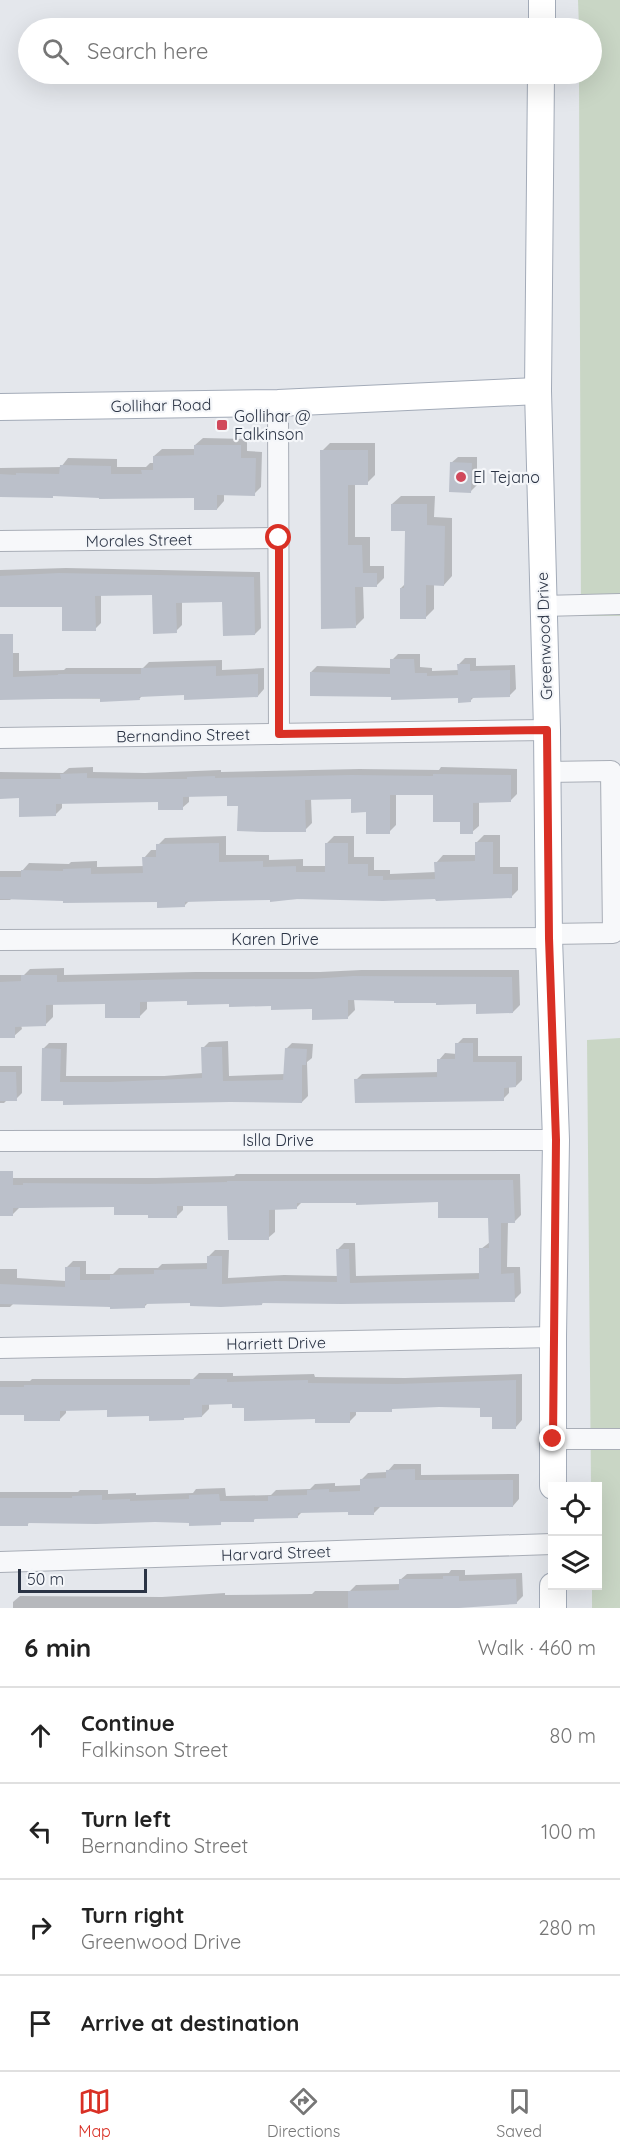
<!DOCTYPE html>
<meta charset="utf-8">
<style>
body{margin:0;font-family:Quicksand,sans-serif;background:#f6f6f6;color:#222}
.controls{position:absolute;right:18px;bottom:18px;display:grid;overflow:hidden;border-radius:0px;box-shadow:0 6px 24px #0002}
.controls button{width:54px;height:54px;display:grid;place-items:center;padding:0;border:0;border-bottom:2px solid #e0e0e0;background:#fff;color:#222;font:30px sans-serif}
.scale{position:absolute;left:18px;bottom:15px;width:129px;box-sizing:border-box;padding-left:6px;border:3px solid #2b3445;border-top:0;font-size:16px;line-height:21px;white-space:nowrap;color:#2b3445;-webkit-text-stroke:4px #f4f6f9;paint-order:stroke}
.stop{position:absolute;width:18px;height:18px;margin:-14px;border:4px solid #d93025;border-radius:50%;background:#fff}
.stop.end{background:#d93025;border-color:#fff;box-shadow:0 2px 6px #0008}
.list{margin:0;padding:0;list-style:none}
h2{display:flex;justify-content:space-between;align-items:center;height:78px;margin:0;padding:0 24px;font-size:26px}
h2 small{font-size:20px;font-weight:400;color:#767676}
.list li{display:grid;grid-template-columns:39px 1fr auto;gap:18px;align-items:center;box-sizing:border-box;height:96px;padding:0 24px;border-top:2px solid #e0e0e0}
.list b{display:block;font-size:22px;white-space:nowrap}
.list p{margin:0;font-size:20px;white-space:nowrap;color:#767676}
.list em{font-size:20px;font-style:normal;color:#767676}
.icon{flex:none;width:33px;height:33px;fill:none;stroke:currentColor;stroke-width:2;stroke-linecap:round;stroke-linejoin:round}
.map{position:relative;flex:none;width:620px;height:1608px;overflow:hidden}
.search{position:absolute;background:#fff;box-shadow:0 6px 24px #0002;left:18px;right:18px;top:18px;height:66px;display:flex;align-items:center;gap:15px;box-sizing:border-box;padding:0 21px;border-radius:33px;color:#767676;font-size:22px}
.sheet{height:462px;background:#fff}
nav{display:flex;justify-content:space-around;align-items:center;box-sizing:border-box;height:84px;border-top:2px solid #e0e0e0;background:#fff;font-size:16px;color:#767676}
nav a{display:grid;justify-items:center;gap:3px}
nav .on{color:#d93025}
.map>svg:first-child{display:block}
</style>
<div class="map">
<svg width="620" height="1608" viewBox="0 0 620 1608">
<rect width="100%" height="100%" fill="#e4e7ec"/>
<!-- green -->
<g fill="#c9d6c5">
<polygon points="578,0 620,0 620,616 581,616 579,74 592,74 592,28 579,28"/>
<polygon points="620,1038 620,1608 592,1608 592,1586 598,1586 598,1486 591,1486 587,1040"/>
</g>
<!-- shadow -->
<g fill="#0003">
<polygon points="203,438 247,439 247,451 262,452 261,487 254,494 224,494 224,501 217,509 195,496 12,495 10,497 0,497 0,468 61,467 68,458 117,459 117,467 146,467 150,463 154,463 154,456 162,449 195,449 195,445"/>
<polygon points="330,443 375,443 375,475 367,483 355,483 355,537 370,537 370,566 384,566 384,578 376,586 363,586 364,618 356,626 322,451"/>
<polygon points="458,457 477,457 477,485 471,491 451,463"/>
<polygon points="401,496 435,496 434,517 452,518 452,576 444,585 434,584 434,609 425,618 401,588 405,584 406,530 392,504"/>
<polygon points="66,568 260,572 261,628 255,634 224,601 182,602 182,625 176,631 153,594 101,594 101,623 95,629 63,605 0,606 0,570"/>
<polygon points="0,653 19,653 19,671 64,670 66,668 143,668 149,662 222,660 222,670 264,668 264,689 258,696 186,693 142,696 139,699 0,698"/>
<polygon points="398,654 420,654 420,667 432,668 432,671 459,670 459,664 465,658 476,658 476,666 515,665 516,689 510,695 475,696 470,701 460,697 392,696 311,672 317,666 392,668 392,660"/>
<polygon points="93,767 93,772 145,773 221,770 221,772 359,769 439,770 441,767 517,769 517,794 510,801 479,801 479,826 472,832 435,794 396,794 396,825 389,832 353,797 311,799 312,823 305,830 240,804 229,795 189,796 189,802 182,808 159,801 62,802 62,808 55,815 21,797 0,797 0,772 63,773 69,768"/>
<polygon points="484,835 500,835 500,867 518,867 518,890 511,897 190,900 184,906 159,900 12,898 10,900 0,900 0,871 22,871 29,863 69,864 71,862 97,861 97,867 144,866 144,858 151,850 158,850 158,845 165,838 226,836 226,855 269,855 269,860 303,859 303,866 327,866 327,843 334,836 354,836 354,857 374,857 374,870 390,870 390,874 436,872 436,863 443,855 477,855 476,843"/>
<polygon points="64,968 64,975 195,972 320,972 361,970 519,970 520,1005 513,1012 478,1003 354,999 355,1010 347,1018 313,1008 189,1000 147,1000 147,1009 140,1016 106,1002 53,1004 53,1017 46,1024 21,1025 22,1029 14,1036 0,1037 0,975 24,975 30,969"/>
<polygon points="463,1038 478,1038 478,1056 522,1056 522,1080 516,1086 509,1086 509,1093 503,1099 356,1080 362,1074 439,1072 439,1060 445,1053 457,1054 457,1044"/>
<polygon points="228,1041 229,1076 285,1074 286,1049 292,1043 313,1044 312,1058 307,1062 308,1096 302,1102 230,1100 64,1103 43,1049 49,1043 67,1043 66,1076 164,1076 203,1073 203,1048 209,1042"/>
<polygon points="0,1066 22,1066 22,1093 16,1099 8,1099 4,1103 0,1103"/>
<polygon points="236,1174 520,1174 521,1215 514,1222 508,1222 507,1267 520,1267 521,1293 514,1300 264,1301 262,1304 149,1302 144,1307 14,1303 10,1307 0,1307 0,1269 17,1269 17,1278 66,1281 66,1268 73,1261 86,1261 86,1274 113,1274 119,1268 158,1268 162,1264 208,1263 208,1257 215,1250 229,1250 228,1278 284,1275 338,1276 337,1250 344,1243 355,1243 356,1276 481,1273 481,1249 490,1242 489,1217 440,1201 303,1201 296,1208 275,1208 275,1232 268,1238 229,1205 183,1205 183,1210 176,1217 149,1214 116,1205 19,1208 12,1215 0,1215 0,1178 156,1178 234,1176"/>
<polygon points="199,1373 233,1373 233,1376 314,1374 315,1377 405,1378 522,1374 522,1420 516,1427 482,1406 394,1407 391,1410 356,1410 356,1415 349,1422 246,1407 234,1403 209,1403 209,1409 202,1416 151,1415 108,1409 66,1409 66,1413 59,1420 25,1413 0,1413 0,1381 30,1381 32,1379 193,1379"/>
<polygon points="394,1464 421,1464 421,1475 519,1474 519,1499 513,1506 380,1507 374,1513 349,1511 302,1512 297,1517 256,1517 254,1520 223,1521 220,1523 190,1521 30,1521 28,1524 0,1524 0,1492 78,1492 80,1490 108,1490 108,1494 136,1493 136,1495 193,1493 196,1489 225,1488 226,1496 271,1495 276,1490 310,1489 315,1484 335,1483 335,1486 362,1485 362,1479 368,1473 387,1472"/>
<polygon points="451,1570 465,1570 465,1575 522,1573 523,1596 516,1603 425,1608 13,1608 13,1602 20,1596 162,1597 225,1593 225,1595 312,1594 315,1591 350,1591 356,1585 401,1584 400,1580 407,1574 449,1573"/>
</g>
<!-- building -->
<g fill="#bbc0ca">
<polygon points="194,445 241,445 241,458 256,458 255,496 217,495 217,510 194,510 194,498 99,499 99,498 53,496 53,498 0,497 0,474 16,475 16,473 59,474 60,465 111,466 111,474 142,474 141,470 153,470 153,456 194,455"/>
<polygon points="320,450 368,450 368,485 348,485 348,545 362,545 363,573 377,573 377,587 355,587 356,628 321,629"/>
<polygon points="450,462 472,463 471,493 449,492"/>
<polygon points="391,504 427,504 427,525 445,526 444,586 426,585 426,619 400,619 400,588 404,588 405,531 391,531"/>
<polygon points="59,573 254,577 255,635 223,636 222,602 176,603 177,633 153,634 152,595 95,596 96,631 62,631 62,607 0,607 0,576"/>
<polygon points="0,634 13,634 13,677 58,675 58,674 141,674 141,668 216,666 216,676 258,674 258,697 184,700 184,695 139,697 140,700 100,702 100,698 0,700"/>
<polygon points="390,659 414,659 415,673 427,673 427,676 458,675 457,664 470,664 470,671 510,670 510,697 471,698 471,702 458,703 458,698 391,700 391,697 310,696 310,672 390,674"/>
<polygon points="87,773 87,778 138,779 187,779 187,777 215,776 215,778 351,775 433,776 433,774 511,775 511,802 473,803 473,834 460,834 460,822 433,822 433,795 390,795 390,834 366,834 366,812 351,813 351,799 305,800 306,832 264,832 237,831 238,806 227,806 227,796 183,797 183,810 158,810 158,802 56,804 56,816 19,817 19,798 0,799 0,779 61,779 60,774"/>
<polygon points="475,842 493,842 493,874 512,874 512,898 436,901 435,899 383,901 297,899 270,902 270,900 219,901 185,902 185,907 157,908 157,902 63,903 63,901 0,899 0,877 21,877 21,870 63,871 63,869 91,868 91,874 143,873 142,857 156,857 156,844 219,843 219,862 263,861 263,867 296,866 296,872 325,872 325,843 348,843 348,864 368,864 368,876 383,876 383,880 435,879 434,862 475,861"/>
<polygon points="21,975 57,975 57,982 187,979 312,979 353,976 512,977 513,1013 476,1014 476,1004 436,1005 436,1003 394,1003 394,1001 348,1000 348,1019 312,1020 312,1009 271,1010 271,1006 229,1007 229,1004 187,1005 187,1001 140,1002 140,1018 105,1018 105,1004 46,1005 46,1026 15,1027 15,1038 0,1038 0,982 21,981"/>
<polygon points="455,1043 473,1043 473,1062 516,1062 516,1087 504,1088 504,1101 355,1103 354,1079 437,1077 437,1059 455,1059"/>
<polygon points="201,1047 222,1047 223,1081 283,1080 285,1048 307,1049 306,1065 302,1065 302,1103 230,1102 63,1105 63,1101 41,1101 42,1048 61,1049 60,1082 110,1082 202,1078"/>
<polygon points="0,1072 16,1072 17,1101 0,1101"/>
<polygon points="0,1171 13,1171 13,1185 23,1185 23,1183 148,1184 227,1182 227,1181 513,1180 515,1223 501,1223 501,1274 514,1273 515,1302 341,1304 262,1303 262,1305 221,1307 190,1306 190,1303 145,1304 145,1308 110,1309 110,1307 0,1304 0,1284 65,1287 65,1267 80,1267 80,1280 110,1280 110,1275 154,1274 154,1270 207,1269 207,1256 222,1256 222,1284 276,1281 337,1282 336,1249 349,1249 350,1283 479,1279 479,1248 489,1248 488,1218 438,1218 438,1202 356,1205 356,1203 297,1203 297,1209 269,1210 269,1240 228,1240 227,1206 177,1206 177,1218 148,1218 148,1215 114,1215 114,1207 13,1208 13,1216 0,1216"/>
<polygon points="190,1379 227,1379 227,1382 308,1380 308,1383 397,1384 516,1380 516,1429 492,1429 492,1417 480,1417 480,1408 439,1407 392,1409 392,1412 350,1412 350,1423 315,1423 315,1419 244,1421 244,1408 232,1408 232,1404 202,1405 202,1417 184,1418 184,1420 149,1421 149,1416 107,1417 107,1410 60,1411 60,1421 24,1421 24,1415 0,1415 0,1387 24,1387 24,1385 190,1385"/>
<polygon points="415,1469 415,1480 513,1480 513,1507 374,1507 374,1515 348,1515 348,1512 298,1513 298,1518 254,1519 254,1522 221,1522 221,1525 189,1526 189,1523 155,1522 96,1524 28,1523 28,1526 0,1526 0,1498 72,1498 72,1496 102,1495 102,1500 130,1499 130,1501 189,1499 189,1495 219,1494 220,1501 268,1501 268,1496 307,1495 307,1490 329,1489 329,1492 360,1491 360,1479 386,1478 386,1470"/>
<polygon points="443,1576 459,1576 459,1581 516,1579 517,1604 459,1608 348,1608 348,1591 399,1590 399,1579 443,1579"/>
</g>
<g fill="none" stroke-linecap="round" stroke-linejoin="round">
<defs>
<g id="minor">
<polyline points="278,403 279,734"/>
<polyline points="0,541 279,538"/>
<polyline points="543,606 620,604"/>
<polyline points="0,738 547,730"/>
<polyline points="547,772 611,771 613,933 549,934"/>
<polyline points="0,940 549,938"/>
<polyline points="0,1141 556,1140"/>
<polyline points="0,1348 553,1337"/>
<polyline points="553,1439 620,1439"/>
<polyline points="0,1562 552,1544"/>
</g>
<g id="major">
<polyline points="542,28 542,0"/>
<polyline points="541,74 538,391 547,730 549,938 556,1140 553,1337 553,1486"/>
<polyline points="0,407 278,403 538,391"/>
<polyline points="553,1608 553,1586"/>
</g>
</defs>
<!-- minor casing -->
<use href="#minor" stroke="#a9aeb7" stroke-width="22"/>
<!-- major casing -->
<use href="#major" stroke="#a3abb8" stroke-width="28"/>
<!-- minor -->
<use href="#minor" stroke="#f7f8fa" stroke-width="20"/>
<!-- major -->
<use href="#major" stroke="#fff" stroke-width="26"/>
</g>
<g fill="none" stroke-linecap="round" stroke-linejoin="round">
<!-- route -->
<polyline stroke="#d93025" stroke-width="8" points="279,538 279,734 547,730 549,938 556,1140 553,1439"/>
</g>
<!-- markers -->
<g fill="#d1495b" stroke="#f4f6f9" stroke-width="2">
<rect x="216" y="419" width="12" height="12" rx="3"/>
<circle cx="461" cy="477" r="6"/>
</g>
<g text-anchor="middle" stroke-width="4.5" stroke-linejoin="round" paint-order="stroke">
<!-- street labels -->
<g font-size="16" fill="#2b3445" stroke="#f4f6f9">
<text transform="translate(161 405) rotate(-1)" y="6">Gollihar Road</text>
<text transform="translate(139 540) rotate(-1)" y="6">Morales Street</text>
<text transform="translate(544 636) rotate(-92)" y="6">Greenwood Drive</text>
<text transform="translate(183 735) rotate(-1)" y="6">Bernandino Street</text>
<text x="275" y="945">Karen Drive</text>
<text x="278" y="1146">Islla Drive</text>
<text transform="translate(276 1343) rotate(-1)" y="6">Harriett Drive</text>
<text transform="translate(276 1553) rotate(-2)" y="6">Harvard Street</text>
</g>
<!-- poi labels -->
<g font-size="16" fill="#2b3445" stroke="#f4f6f9" text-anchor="start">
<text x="234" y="422">Gollihar @<tspan x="234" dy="18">Falkinson</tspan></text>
<text x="473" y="483">El Tejano</text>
</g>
</g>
</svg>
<div class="controls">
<button><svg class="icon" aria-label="locate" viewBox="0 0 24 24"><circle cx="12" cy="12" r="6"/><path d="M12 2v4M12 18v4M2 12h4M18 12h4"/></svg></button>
<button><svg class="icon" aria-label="layers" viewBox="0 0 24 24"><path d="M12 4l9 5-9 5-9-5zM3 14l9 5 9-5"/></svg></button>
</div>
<div class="scale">50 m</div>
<div class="stop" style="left:279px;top:538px"></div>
<div class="stop end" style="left:553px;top:1439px"></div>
<div class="search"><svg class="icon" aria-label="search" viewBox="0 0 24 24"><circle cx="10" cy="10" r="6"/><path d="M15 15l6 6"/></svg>Search here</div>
</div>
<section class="sheet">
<h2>6 min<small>Walk · 460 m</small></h2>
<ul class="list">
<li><svg class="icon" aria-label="ahead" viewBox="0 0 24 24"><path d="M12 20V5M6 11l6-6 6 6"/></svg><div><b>Continue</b><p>Falkinson Street</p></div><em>80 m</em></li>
<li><svg class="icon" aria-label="left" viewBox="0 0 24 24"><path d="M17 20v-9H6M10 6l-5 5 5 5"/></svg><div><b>Turn left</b><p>Bernandino Street</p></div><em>100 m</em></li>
<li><svg class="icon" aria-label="right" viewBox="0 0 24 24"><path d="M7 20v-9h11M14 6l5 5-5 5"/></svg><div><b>Turn right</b><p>Greenwood Drive</p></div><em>280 m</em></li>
<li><svg class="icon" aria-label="arrive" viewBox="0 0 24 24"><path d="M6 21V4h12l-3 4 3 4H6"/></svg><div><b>Arrive at destination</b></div></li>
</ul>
</section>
<nav>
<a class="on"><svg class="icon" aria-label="map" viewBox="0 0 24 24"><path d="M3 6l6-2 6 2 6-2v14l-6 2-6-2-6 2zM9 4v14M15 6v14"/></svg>Map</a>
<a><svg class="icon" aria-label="directions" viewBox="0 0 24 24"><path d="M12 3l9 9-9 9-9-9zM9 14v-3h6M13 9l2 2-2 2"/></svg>Directions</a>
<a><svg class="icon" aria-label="saved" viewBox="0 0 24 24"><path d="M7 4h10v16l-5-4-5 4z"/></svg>Saved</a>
</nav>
